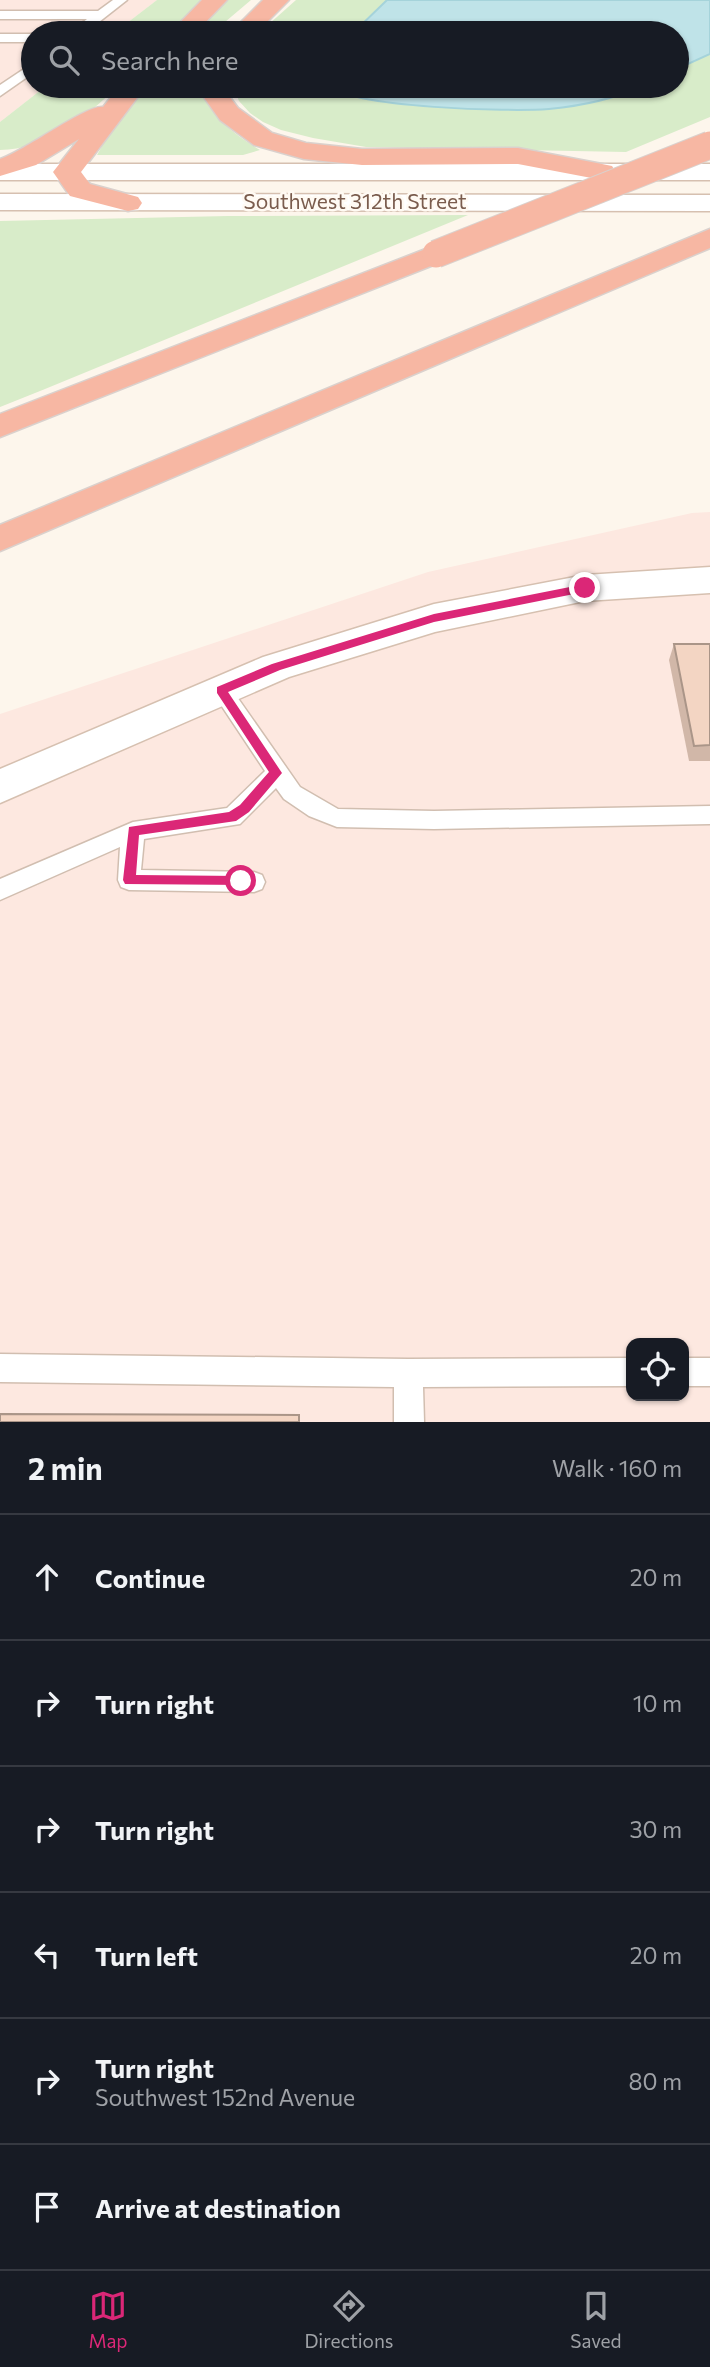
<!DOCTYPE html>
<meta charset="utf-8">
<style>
body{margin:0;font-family:Commissioner,sans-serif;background:#20242c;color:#f1f3f6}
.controls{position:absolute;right:21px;bottom:21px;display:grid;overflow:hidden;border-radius:14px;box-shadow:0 2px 5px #0004}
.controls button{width:63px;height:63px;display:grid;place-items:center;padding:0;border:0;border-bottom:2px solid #363941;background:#171b24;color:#f1f3f6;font:35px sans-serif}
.stop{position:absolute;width:21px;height:21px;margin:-16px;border:5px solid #db2777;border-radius:50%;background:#fff}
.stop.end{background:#db2777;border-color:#fff;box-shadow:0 2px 7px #0008}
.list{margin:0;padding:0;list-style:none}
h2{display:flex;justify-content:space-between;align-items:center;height:91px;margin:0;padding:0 28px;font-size:30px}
h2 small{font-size:23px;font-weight:400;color:#9ea1a6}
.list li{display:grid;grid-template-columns:46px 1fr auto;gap:21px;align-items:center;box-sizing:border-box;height:126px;padding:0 28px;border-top:2px solid #363941}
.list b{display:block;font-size:26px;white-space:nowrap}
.list p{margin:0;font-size:23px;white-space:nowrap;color:#9ea1a6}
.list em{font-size:23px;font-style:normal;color:#9ea1a6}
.icon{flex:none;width:38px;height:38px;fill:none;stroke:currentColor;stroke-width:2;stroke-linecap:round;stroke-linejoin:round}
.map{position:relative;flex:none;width:710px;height:1422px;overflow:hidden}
.search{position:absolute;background:#171b24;box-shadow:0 2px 5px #0004;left:21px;right:21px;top:21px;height:77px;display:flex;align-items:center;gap:18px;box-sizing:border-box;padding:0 24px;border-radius:38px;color:#9ea1a6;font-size:26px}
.sheet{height:847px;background:#171b24}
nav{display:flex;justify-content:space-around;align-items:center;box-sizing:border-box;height:98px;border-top:2px solid #363941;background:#171b24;font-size:19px;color:#9ea1a6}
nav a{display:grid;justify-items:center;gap:4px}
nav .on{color:#db2777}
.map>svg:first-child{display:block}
</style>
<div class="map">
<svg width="710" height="1422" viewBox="0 0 710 1422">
<rect width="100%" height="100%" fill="#fdf6ec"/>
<!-- commercial -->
<g fill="#fde8e0" fill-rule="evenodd">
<polygon points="0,0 157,0 114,33 33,33 33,86 46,86 0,122"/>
<path d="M 710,512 L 710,1422 L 0,1422 L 0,714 L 428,572 L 692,513 ZM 631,1343 L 684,1343 L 684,1396 L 631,1396 Z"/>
</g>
<!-- green -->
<g fill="#d8ecc9">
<polygon points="157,0 203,0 170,33 114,33"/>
<polygon points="224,0 251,0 225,22 235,27 229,33 194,33"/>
<polygon points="296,0 387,0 353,33 259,33"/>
<polygon points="710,54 710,117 626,152 366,147 313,138 281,130 263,122 250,113 239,101 233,86 328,86 352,98 590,103 642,86 677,86 677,69"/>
<path d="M 46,86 L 118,86 C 88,116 44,150 0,150 L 0,122 Z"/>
<path d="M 148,86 L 202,86 C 211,118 233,133 260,150 L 243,155 L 97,155 L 111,130 Z"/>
<polygon points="468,215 45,389 0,407 0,221 228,216"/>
</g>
<!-- water -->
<g fill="#bfe3e8" stroke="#a5d3da" stroke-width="2">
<polygon points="387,0 710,0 710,54 677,69 677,33 353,33"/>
<path d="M 328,86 L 642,86 C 614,99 580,106 549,109 C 509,112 356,108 328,86 Z"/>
</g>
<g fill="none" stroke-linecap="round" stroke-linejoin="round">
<defs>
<g id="lane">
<polygon points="113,0 127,0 85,33 70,33 87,19 0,19 0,11 98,11"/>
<rect x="0" y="34" width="33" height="8"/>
<polygon points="33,63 33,73 0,96 0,85"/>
<polygon points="221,682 228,684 300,787 338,809 434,811 710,806 710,824 434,829 337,827 309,816 284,799 276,788 240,824 144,839 141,870 254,872 262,875 265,882 262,889 254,892 129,890 121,887 118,880 120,847 0,900 0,879 133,822 227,808 265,771 211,690 214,684"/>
<polygon points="0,1354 408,1359 631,1358 631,1386 423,1387 424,1422 394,1422 394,1387 0,1382"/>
<rect x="684" y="1358" width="26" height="28"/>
</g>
<g id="secondary">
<rect x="0" y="164" width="710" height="16"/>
<polygon points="0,194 710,195 710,211 0,210"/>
<polygon points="710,567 710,593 585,601 435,632 289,677 0,803 0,769 263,657 434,604 585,575"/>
</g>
<g id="highway">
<polygon points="202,0 227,0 195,33 170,33"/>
<polygon points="263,0 289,0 256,33 230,33"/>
<path d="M 120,86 L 146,86 L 81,172 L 90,184 L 138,197 L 142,203 L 138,209 L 128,211 L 70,196 L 53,172 L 79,139 L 36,165 L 0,176 L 0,159 C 24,152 87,104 103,107 Z"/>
<polygon points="201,86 227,86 229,96 238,108 272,133 306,143 362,149 518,148 602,164 612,166 616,172 612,178 602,180 518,164 362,165 304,159 254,145 220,120 203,96"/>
<polygon points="710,229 710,248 0,551 0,525"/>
<polygon points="436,245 446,248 450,254 446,260 0,437 0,414"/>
</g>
</defs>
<!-- lane casing -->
<use href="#lane" stroke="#d1beb0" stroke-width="3"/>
<!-- secondary casing -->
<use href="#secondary" stroke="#d6c0b0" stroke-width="3"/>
<!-- highway casing -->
<use href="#highway" stroke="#dad1cd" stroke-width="3"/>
<!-- lane -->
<use href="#lane" fill="#fff" fill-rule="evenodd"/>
<!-- secondary -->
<use href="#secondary" fill="#fff" fill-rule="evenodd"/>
<!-- highway -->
<use href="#highway" fill="#f7b7a3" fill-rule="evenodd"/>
<defs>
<polyline id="highway-bridge" points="436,254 710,145"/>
</defs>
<!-- highway-bridge casing -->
<use href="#highway-bridge" stroke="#dad1cd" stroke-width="29" stroke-linecap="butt"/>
<!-- highway-bridge -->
<use href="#highway-bridge" stroke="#f7b7a3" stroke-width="27"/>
</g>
<!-- wall -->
<polygon fill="#d1b7a8" points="674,644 710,644 710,761 689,761 669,660"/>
<!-- building -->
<g fill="#f3d5c3" stroke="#aa9588" stroke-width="2">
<polygon points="674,644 710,644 710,745 694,746"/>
<polygon points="0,1414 299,1415 299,1422 0,1422"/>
</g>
<!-- route -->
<polygon fill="#db2777" points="585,584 590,588 589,591 434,622 280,670 228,692 282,773 249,812 236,821 139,835 136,875 241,876 245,877 245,885 125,884 123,880 129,827 229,812 240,805 269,772 217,693 217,687 272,664 434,614"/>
<g text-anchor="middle" stroke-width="5" stroke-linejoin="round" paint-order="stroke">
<!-- far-street labels -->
<g font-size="21" fill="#7a5c4d" stroke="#fffaf3">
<text x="355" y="209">Southwest 312th Street</text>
</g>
</g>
</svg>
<div class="controls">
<button><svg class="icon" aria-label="locate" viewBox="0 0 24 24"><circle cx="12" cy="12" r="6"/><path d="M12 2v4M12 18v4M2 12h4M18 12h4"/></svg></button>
</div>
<div class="stop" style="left:241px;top:881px"></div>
<div class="stop end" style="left:585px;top:588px"></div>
<div class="search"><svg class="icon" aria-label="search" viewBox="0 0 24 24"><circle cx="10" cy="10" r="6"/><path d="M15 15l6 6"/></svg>Search here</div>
</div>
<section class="sheet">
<h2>2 min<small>Walk · 160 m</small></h2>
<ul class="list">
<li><svg class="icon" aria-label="ahead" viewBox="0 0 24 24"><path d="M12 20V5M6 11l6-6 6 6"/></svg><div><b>Continue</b></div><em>20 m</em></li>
<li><svg class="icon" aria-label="right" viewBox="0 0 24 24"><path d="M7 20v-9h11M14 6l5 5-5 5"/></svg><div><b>Turn right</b></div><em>10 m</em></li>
<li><svg class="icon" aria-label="right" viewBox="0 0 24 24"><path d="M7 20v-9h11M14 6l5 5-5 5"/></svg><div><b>Turn right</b></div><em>30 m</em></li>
<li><svg class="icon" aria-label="left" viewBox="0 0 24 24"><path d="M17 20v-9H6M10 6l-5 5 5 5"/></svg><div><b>Turn left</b></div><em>20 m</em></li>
<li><svg class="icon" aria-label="right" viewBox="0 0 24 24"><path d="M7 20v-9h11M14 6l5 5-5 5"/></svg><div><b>Turn right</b><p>Southwest 152nd Avenue</p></div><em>80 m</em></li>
<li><svg class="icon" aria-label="arrive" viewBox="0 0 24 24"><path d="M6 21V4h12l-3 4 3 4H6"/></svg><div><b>Arrive at destination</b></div></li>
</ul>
</section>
<nav>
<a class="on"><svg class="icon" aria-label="map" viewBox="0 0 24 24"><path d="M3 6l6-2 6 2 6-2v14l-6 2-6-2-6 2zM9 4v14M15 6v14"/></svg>Map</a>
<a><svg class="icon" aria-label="directions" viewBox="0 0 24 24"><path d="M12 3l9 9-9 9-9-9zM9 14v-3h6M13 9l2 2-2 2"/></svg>Directions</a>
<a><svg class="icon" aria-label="saved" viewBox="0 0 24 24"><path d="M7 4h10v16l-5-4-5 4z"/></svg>Saved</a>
</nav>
